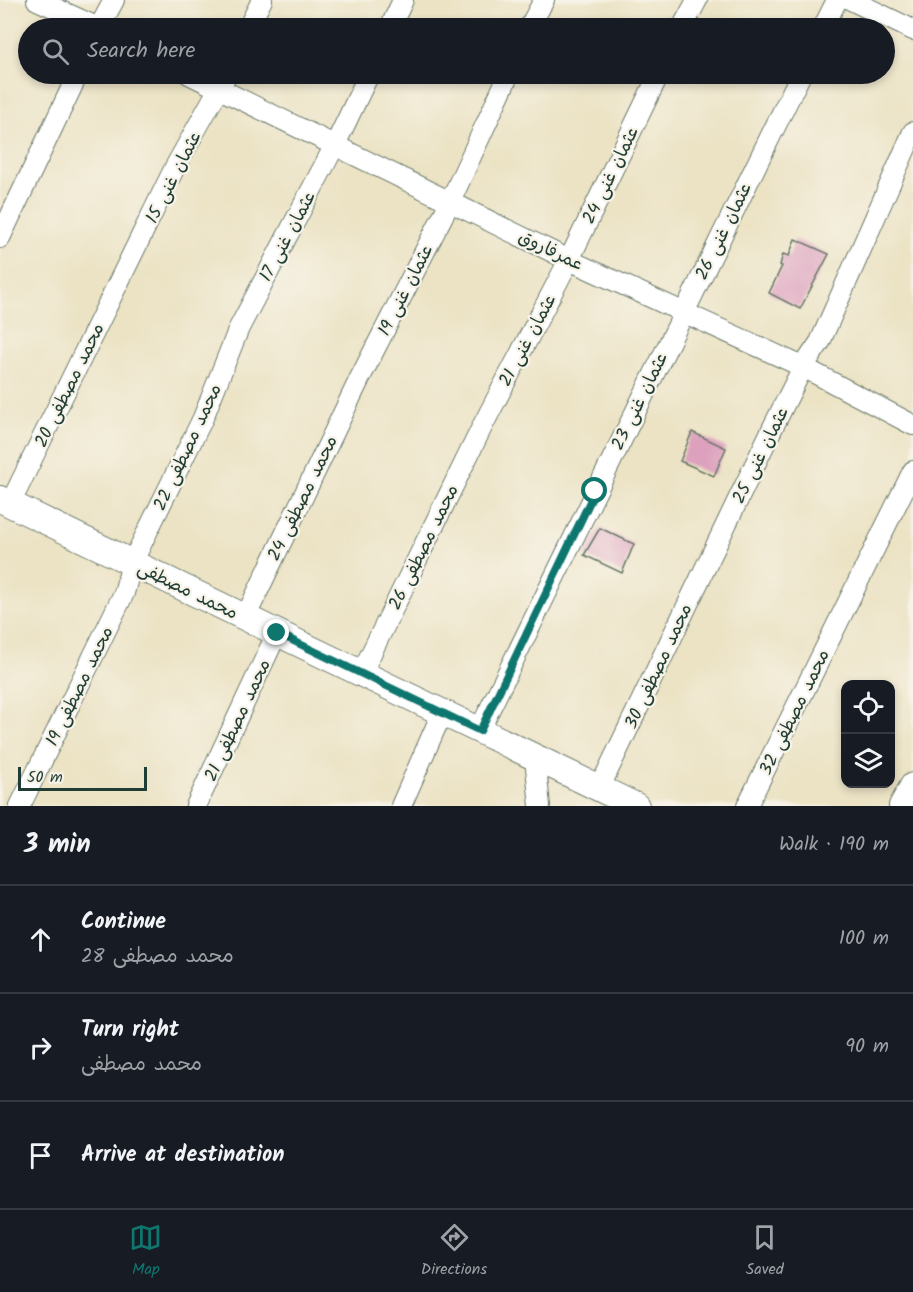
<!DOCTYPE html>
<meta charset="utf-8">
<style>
body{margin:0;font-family:Kalam,"Playpen Sans Arabic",sans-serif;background:#242831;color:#f1f3f6}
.controls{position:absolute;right:18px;bottom:18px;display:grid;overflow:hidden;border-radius:12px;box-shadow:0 3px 9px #0003}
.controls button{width:54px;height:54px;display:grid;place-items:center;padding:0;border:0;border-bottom:2px solid #363941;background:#171b24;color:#f1f3f6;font:30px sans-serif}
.scale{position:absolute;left:18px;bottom:15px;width:129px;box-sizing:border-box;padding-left:6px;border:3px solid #1f3d34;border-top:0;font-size:16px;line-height:21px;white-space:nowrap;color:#1f3d34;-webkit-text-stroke:4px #f7f3e8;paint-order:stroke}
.stop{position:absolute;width:18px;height:18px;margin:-14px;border:4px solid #0f766e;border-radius:50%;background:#fff}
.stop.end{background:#0f766e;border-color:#fff;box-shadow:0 2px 6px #0008}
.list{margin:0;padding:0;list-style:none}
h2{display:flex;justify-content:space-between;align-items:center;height:78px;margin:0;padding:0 24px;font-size:26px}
h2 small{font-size:20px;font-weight:400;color:#9ea1a6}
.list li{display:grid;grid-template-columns:39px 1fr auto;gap:18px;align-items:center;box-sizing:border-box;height:108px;padding:0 24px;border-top:2px solid #363941}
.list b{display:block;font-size:22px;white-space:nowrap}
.list p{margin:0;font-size:20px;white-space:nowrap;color:#9ea1a6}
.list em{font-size:20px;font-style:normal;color:#9ea1a6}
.icon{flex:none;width:33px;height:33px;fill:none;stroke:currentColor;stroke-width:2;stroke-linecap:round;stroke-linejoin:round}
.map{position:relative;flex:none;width:913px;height:806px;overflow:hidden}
.search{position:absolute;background:#171b24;box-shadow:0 3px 9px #0003;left:18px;right:18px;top:18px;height:66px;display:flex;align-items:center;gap:15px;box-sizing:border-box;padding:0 21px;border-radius:33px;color:#9ea1a6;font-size:22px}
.sheet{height:402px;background:#171b24}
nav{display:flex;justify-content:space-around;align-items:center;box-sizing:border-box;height:84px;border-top:2px solid #363941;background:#171b24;font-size:16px;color:#9ea1a6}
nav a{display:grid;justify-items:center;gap:3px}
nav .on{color:#0f766e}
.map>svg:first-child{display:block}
</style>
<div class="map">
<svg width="913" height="806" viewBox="0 0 913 806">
<rect width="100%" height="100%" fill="#f7f3e8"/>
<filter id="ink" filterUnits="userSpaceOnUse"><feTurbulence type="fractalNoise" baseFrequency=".0167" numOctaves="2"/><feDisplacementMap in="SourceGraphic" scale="12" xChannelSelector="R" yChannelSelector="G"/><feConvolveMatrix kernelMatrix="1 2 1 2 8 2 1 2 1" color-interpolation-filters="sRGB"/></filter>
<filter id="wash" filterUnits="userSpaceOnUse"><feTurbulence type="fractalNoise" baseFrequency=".008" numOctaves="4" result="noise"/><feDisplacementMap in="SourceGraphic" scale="24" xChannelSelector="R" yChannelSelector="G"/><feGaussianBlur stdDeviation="1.35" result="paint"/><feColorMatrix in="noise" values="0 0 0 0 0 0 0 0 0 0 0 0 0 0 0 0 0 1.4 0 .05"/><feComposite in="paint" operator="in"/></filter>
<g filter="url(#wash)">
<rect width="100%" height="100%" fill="#ece3c5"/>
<g id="blocks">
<!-- building -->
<g fill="#dda0bd">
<polygon points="795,239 829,254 800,309 769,293 782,266 780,265 783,254 789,256"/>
<polygon points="692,432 726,448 714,476 680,461"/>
<polygon points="600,528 634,544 622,573 584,555"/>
</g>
</g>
</g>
<g filter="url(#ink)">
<use href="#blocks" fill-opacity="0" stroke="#677767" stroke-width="1.5"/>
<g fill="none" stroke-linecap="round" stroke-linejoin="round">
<defs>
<g id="minor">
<polyline points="37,0 99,28"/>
<polyline points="851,0 913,30"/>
<polyline points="99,28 114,0"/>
<polyline points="248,28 262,0"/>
<polyline points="390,28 403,0"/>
<polyline points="529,28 544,0"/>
<polyline points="682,28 697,0"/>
<polyline points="823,28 837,0"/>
<polyline points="189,74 569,260 803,367 913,425"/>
<polyline points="0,238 78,74"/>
<polyline points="10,504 175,167 227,74"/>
<polyline points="245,618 360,378 450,202 509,74"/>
<polyline points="361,674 485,421 569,260 659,74"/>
<polyline points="479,731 801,74"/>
<polyline points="535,758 540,806"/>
<polyline points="599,789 772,429 803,367 820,342 913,132"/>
<polyline points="20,806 124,593 132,563 203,418 239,328 336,143 369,74"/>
<polyline points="196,806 277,633"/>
<polyline points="401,806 442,713"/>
<polyline points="747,806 913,471"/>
</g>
<g id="tertiary">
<polyline points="0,499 636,806"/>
<polyline points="902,806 913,786"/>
</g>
</defs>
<!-- minor casing -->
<use href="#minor" stroke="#677767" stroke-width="22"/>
<!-- tertiary casing -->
<use href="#tertiary" stroke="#677767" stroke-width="28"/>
<!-- minor -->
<use href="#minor" stroke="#fff" stroke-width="20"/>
<!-- tertiary -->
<use href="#tertiary" stroke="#fff" stroke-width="26"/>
</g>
</g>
<g fill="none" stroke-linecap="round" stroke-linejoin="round" filter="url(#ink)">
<!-- route -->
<polyline stroke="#0f766e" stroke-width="8" points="277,633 480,731 595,491"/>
</g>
<g text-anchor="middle" stroke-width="4.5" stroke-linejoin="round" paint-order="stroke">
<!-- street labels -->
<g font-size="18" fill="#1f3d34" stroke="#f7f3e8">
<text transform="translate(610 175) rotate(-64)" y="6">عثمان غنی 24</text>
<text transform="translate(173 177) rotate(-63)" y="6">عثمان غنی 15</text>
<text transform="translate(723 231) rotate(-64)" y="6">عثمان غنی 26</text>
<text transform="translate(287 236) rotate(-62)" y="6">عثمان غنی 17</text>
<text transform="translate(551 250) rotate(26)" y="6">عمرفاروق</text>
<text transform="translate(405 290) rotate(-63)" y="6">عثمان غنی 19</text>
<text transform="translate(527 340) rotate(-62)" y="6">عثمان غنی 21</text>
<text transform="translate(69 385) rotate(-64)" y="6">محمد مصطفی 20</text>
<text transform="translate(639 401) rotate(-64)" y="6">عثمان غنی 23</text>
<text transform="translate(187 447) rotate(-65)" y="6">محمد مصطفی 22</text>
<text transform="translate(760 455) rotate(-64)" y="6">عثمان غنی 25</text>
<text transform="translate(302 498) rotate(-64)" y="6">محمد مصطفی 24</text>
<text transform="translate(423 547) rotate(-64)" y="6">محمد مصطفی 26</text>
<text transform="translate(188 590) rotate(26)" y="6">محمد مصطفی</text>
<text transform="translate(658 666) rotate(-65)" y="6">محمد مصطفی 30</text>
<text transform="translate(79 686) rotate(-64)" y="6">محمد مصطفی 19</text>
<text transform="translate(794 712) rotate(-64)" y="6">محمد مصطفی 32</text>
<text transform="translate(237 720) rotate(-65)" y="6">محمد مصطفی 21</text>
</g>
</g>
</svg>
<div class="controls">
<button><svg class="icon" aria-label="locate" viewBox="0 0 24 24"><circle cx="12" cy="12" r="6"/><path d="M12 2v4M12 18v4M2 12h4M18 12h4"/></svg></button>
<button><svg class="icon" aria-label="layers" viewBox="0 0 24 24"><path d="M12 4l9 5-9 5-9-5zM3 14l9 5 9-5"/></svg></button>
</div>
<div class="scale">50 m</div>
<div class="stop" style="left:595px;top:491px"></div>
<div class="stop end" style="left:277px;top:633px"></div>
<div class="search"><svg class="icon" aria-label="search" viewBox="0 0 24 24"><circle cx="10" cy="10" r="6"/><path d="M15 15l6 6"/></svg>Search here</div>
</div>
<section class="sheet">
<h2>3 min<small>Walk · 190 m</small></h2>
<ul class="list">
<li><svg class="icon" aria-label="ahead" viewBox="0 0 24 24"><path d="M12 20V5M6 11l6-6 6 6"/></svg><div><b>Continue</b><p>محمد مصطفی 28</p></div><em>100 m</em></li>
<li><svg class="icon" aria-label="right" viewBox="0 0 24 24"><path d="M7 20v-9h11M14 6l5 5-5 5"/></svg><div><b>Turn right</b><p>محمد مصطفی</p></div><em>90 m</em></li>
<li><svg class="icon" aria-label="arrive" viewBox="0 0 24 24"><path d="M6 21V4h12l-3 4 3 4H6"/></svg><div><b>Arrive at destination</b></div></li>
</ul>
</section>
<nav>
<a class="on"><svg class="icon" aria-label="map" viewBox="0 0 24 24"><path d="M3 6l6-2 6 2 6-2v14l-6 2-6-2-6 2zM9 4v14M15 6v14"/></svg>Map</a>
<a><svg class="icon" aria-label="directions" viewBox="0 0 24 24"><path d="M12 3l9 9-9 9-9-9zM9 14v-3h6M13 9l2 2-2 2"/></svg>Directions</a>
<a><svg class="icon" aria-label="saved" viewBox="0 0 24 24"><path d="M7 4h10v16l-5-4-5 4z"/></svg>Saved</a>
</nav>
